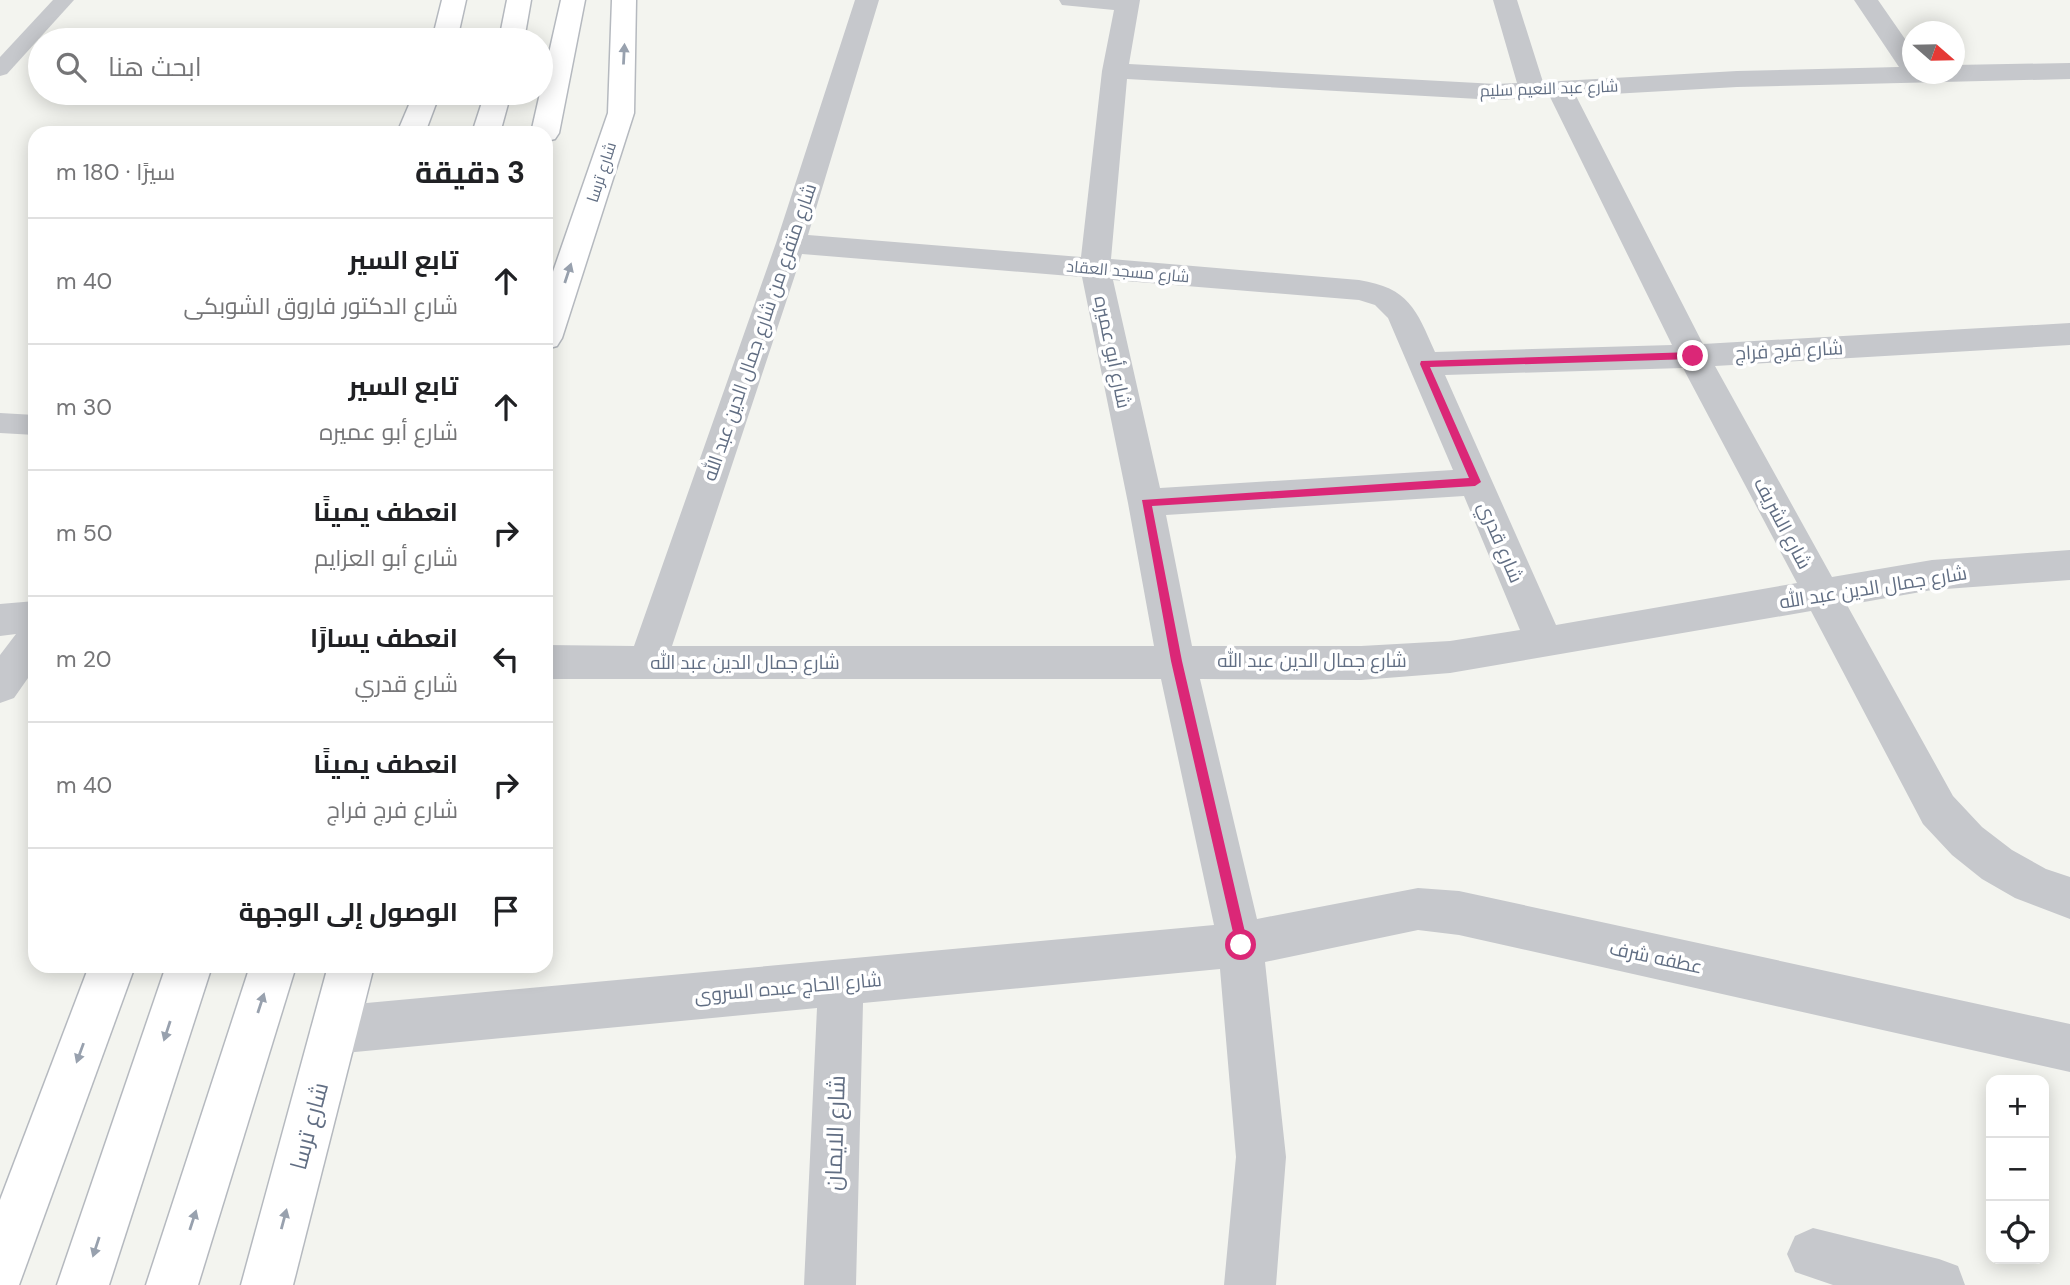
<!DOCTYPE html>
<html lang="ar">
<meta charset="utf-8">
<style>
body{margin:0;font-family:"DM Sans",Cairo,sans-serif;background:#f6f6f6;color:#202124;direction:rtl}
.controls{position:absolute;right:21px;bottom:21px;display:grid;overflow:hidden;border-radius:14px;box-shadow:0 4px 18px #0003}
.controls button{width:63px;height:63px;display:grid;place-items:center;padding:0;border:0;border-bottom:2px solid #e0e0e0;background:#fff;color:#202124;font:35px sans-serif}
.compass{position:absolute;left:1902px;top:21px;width:63px;height:63px;border-radius:50%;background:#fff;box-shadow:0 4px 18px #0003;rotate:110deg}
.stop{position:absolute;width:21px;height:21px;margin:-16px;border:5px solid #db2777;border-radius:50%;background:#fff}
.stop.end{background:#db2777;border-color:#fff;box-shadow:0 2px 7px #0008}
.list{margin:0;padding:0;list-style:none}
h2{display:flex;justify-content:space-between;align-items:center;height:91px;margin:0;padding:0 28px;font-size:30px}
h2 small{font-size:23px;font-weight:400;color:#757577}
.list li{display:grid;grid-template-columns:46px 1fr auto;gap:21px;align-items:center;box-sizing:border-box;height:126px;padding:0 28px;border-top:2px solid #e0e0e0}
.list b{display:block;font-size:26px;white-space:nowrap}
.list p{margin:0;font-size:23px;white-space:nowrap;color:#757577}
.list em{font-size:23px;font-style:normal;color:#757577}
.icon{flex:none;width:38px;height:38px;fill:none;stroke:currentColor;stroke-width:2;stroke-linecap:round;stroke-linejoin:round}
.map{position:relative;flex:none;width:2070px;height:1285px;overflow:hidden;direction:ltr}
.search{position:absolute;background:#fff;box-shadow:0 4px 18px #0003;left:28px;top:28px;width:525px;height:77px;display:flex;align-items:center;gap:18px;box-sizing:border-box;padding:0 24px;border-radius:38px;color:#757577;font-size:26px}
.panel{position:absolute;background:#fff;box-shadow:0 4px 18px #0003;left:28px;top:126px;width:525px;height:847px;border-radius:21px;direction:rtl}
.map>svg:first-child{display:block}
</style>
<div class="map">
<svg width="2070" height="1285" viewBox="0 0 2070 1285">
<rect width="100%" height="100%" fill="#f3f4ef"/>
<g fill="none" stroke-linecap="round" stroke-linejoin="round">
<defs>
<g id="secondary">
<polygon points="442,0 466,0 457,40 432,40"/>
<polygon points="507,0 531,0 524,40 499,40"/>
<polygon points="561,0 585,0 559,133 555,139 546,141 546,133 531,133"/>
<polygon points="612,0 636,0 634,113 562,338 557,346 546,349 546,292 608,113"/>
<polygon points="414,93 440,93 425,133 397,133"/>
<polygon points="485,93 511,93 500,133 472,133"/>
<polygon points="89,966 135,966 19,1285 0,1285 0,1200"/>
<polygon points="166,966 212,966 109,1285 57,1285"/>
<polygon points="250,966 296,966 198,1285 146,1285"/>
<polygon points="328,966 374,966 293,1285 241,1285"/>
</g>
</defs>
<!-- secondary casing -->
<use href="#secondary" stroke="#b5b9bf" stroke-width="3"/>
<!-- service -->
<g fill="#c6c8cc" fill-rule="evenodd">
<polygon points="53,0 74,0 7,74 0,76 0,57"/>
<polygon points="0,413 35,415 35,435 0,433"/>
</g>
<!-- minor -->
<g fill="#c6c8cc" fill-rule="evenodd">
<path d="M 855,0 L 879,0 L 808,235 L 1081,257 L 1102,71 L 1114,10 L 1062,5 L 1059,0 L 1140,0 L 1129,64 L 1496,84 L 1517,83 L 1493,0 L 1517,0 L 1543,82 L 1737,71 L 1899,67 L 1854,0 L 1878,0 L 1912,49 L 1912,74 L 1954,74 L 1954,65 L 2070,63 L 2070,79 L 1737,87 L 1576,96 L 1703,344 L 2070,323 L 2070,345 L 1715,366 L 1832,577 L 1932,560 L 2070,550 L 2070,580 L 1932,590 L 1847,605 L 1953,796 L 1982,827 L 2012,850 L 2046,869 L 2070,877 L 2070,919 L 2015,898 L 1982,879 L 1952,855 L 1923,824 L 1811,611 L 1450,673 L 1361,680 L 1200,679 L 1257,919 L 1418,888 L 1459,891 L 2070,1024 L 2070,1072 L 1459,935 L 1418,930 L 1265,962 L 1286,1157 L 1276,1285 L 1224,1285 L 1236,1157 L 1220,969 L 863,1003 L 856,1285 L 804,1285 L 817,1008 L 334,1054 L 317,1047 L 310,1030 L 317,1013 L 334,1006 L 1214,925 L 1161,679 L 546,679 L 546,645 L 634,646 L 776,243 ZM 1127,79 L 1496,100 L 1550,97 L 1672,345 L 1435,352 C 1416,309 1409,288 1359,280 L 1111,259 ZM 802,254 L 1082,277 L 1128,503 L 1154,646 L 672,646 ZM 1113,280 L 1359,300 L 1375,305 L 1388,318 L 1453,470 L 1160,488 ZM 1683,368 L 1797,583 L 1556,625 L 1445,375 ZM 1464,496 L 1520,630 L 1450,641 L 1361,646 L 1192,646 L 1166,515 Z"/>
<polygon points="35,601 35,668 14,698 0,703 0,655 16,634 0,636 0,604"/>
<polygon points="1813,1228 1939,1259 1958,1266 1965,1285 1833,1285 1795,1272 1787,1254 1795,1236"/>
</g>
<!-- secondary -->
<use href="#secondary" fill="#fff" fill-rule="evenodd"/>
</g>
<!-- one-way arrows -->
<defs><path id="oneway-solid" d="M-6-.8H1V-3.2L6.5 0L1 3.2V.8H-6Z" transform="scale(1.75)"/></defs>
<g fill="#98a1ae">
<use href="#oneway-solid" transform="translate(624 54) rotate(-87)"/>
<use href="#oneway-solid" transform="translate(568 273) rotate(-72)"/>
<use href="#oneway-solid" transform="translate(261 1003) rotate(-72)"/>
<use href="#oneway-solid" transform="translate(167 1031) rotate(108)"/>
<use href="#oneway-solid" transform="translate(80 1053) rotate(110)"/>
<use href="#oneway-solid" transform="translate(284 1219) rotate(-75)"/>
<use href="#oneway-solid" transform="translate(193 1220) rotate(-72)"/>
<use href="#oneway-solid" transform="translate(96 1247) rotate(108)"/>
</g>
<!-- route -->
<polygon fill="#db2777" points="1693,352 1698,356 1693,359 1430,367 1481,482 1475,486 1152,506 1182,661 1248,945 1246,950 1237,950 1171,661 1142,500 1469,478 1420,364 1421,361"/>
<g text-anchor="middle" stroke-width="7" stroke-linejoin="round" paint-order="stroke">
<!-- far-street labels -->
<g font-size="16" fill="#616e83" stroke="#fff">
<text transform="translate(1549 88) rotate(-2)" y="6">شارع عبد النعيم سليم</text>
<text transform="translate(601 172) rotate(-72)" y="6">شارع ترسا</text>
<text transform="translate(1128 271) rotate(5)" y="6">شارع مسجد العقاد</text>
</g>
<!-- street labels -->
<g font-size="19" fill="#616e83" stroke="#fff">
<text transform="translate(759 332) rotate(-71)" y="7">شارع متفرع من شارع جمال الدين عبد الله</text>
<text transform="translate(1789 350) rotate(-3)" y="7">شارع فرج فراج</text>
<text transform="translate(1113 352) rotate(78)" y="7">شارع أبو عميره</text>
<text transform="translate(1783 523) rotate(62)" y="7">شارع الشريف</text>
<text transform="translate(1501 542) rotate(67)" y="7">شارع قدري</text>
<text transform="translate(1873 587) rotate(-9)" y="7">شارع جمال الدين عبد الله</text>
<text x="1312" y="667">شارع جمال الدين عبد الله</text>
<text x="745" y="669">شارع جمال الدين عبد الله</text>
<text transform="translate(1656 957) rotate(12)" y="7">عطفه شرف</text>
<text transform="translate(788 987) rotate(-5)" y="7">شارع الحاج عبده السروى</text>
</g>
<!-- near-street labels -->
<g font-size="23" fill="#616e83" stroke="#fff">
<text transform="translate(309 1126) rotate(-75)" y="8">شارع ترسا</text>
<text transform="translate(835 1133) rotate(-88)" y="8">شارع الايمان</text>
</g>
</g>
</svg>
<div class="controls">
<button>+</button>
<button>−</button>
<button><svg class="icon" aria-label="locate" viewBox="0 0 24 24"><circle cx="12" cy="12" r="6"/><path d="M12 2v4M12 18v4M2 12h4M18 12h4"/></svg></button>
</div>
<svg class="compass" viewBox="-18 -18 36 36"><path d="M0-13l5 13h-10z" fill="#e53935"/><path d="M0 13l5-13h-10z" fill="#757577"/></svg>
<div class="stop" style="left:1241px;top:945px"></div>
<div class="stop end" style="left:1693px;top:356px"></div>
<div class="search"><svg class="icon" aria-label="search" viewBox="0 0 24 24"><circle cx="10" cy="10" r="6"/><path d="M15 15l6 6"/></svg>ابحث هنا</div>
<section class="panel">
<h2>3 دقيقة<small>سيرًا · 180 m</small></h2>
<ul class="list">
<li><svg class="icon" aria-label="ahead" viewBox="0 0 24 24"><path d="M12 20V5M6 11l6-6 6 6"/></svg><div><b>تابع السير</b><p>شارع الدكتور فاروق الشوبكى</p></div><em>40 m</em></li>
<li><svg class="icon" aria-label="ahead" viewBox="0 0 24 24"><path d="M12 20V5M6 11l6-6 6 6"/></svg><div><b>تابع السير</b><p>شارع أبو عميره</p></div><em>30 m</em></li>
<li><svg class="icon" aria-label="right" viewBox="0 0 24 24"><path d="M7 20v-9h11M14 6l5 5-5 5"/></svg><div><b>انعطف يمينًا</b><p>شارع أبو العزايم</p></div><em>50 m</em></li>
<li><svg class="icon" aria-label="left" viewBox="0 0 24 24"><path d="M17 20v-9H6M10 6l-5 5 5 5"/></svg><div><b>انعطف يسارًا</b><p>شارع قدري</p></div><em>20 m</em></li>
<li><svg class="icon" aria-label="right" viewBox="0 0 24 24"><path d="M7 20v-9h11M14 6l5 5-5 5"/></svg><div><b>انعطف يمينًا</b><p>شارع فرج فراج</p></div><em>40 m</em></li>
<li><svg class="icon" aria-label="arrive" viewBox="0 0 24 24"><path d="M6 21V4h12l-3 4 3 4H6"/></svg><div><b>الوصول إلى الوجهة</b></div></li>
</ul>
</section>
</div>
